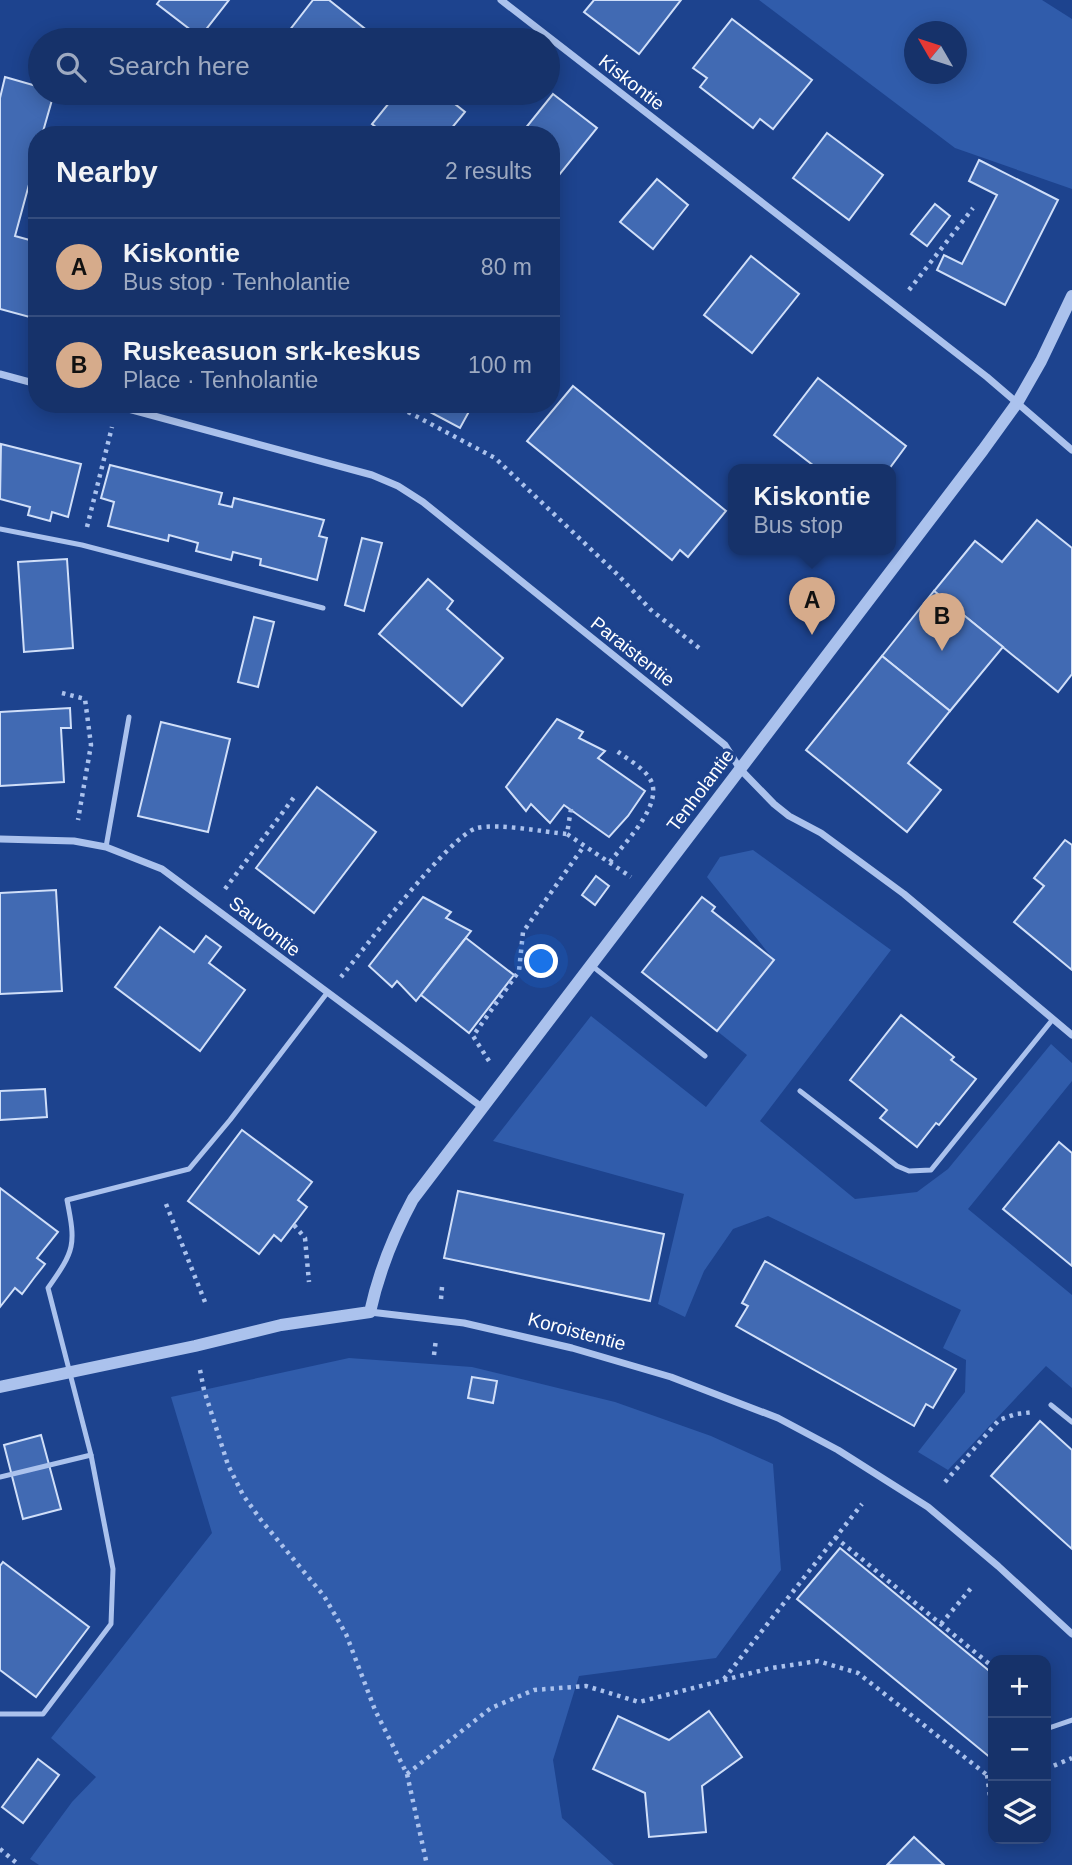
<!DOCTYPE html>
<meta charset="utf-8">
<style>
body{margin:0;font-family:Helvetica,sans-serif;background:#1f3a70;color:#f1f3f6}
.controls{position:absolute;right:21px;bottom:21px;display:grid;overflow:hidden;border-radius:14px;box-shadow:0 4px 18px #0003}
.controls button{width:63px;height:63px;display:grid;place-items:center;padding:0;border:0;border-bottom:2px solid #354d7e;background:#16326a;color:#f1f3f6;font:35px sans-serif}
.compass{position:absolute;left:904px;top:21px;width:63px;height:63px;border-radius:50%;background:#16326a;box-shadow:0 4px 18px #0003;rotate:309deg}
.you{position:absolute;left:542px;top:962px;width:24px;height:24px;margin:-18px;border:5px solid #fff;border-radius:50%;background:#1a73e8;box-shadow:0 0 0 10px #1a73e833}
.badge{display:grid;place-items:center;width:46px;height:46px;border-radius:50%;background:#d6ab8b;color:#111;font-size:23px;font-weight:700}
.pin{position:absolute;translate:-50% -58px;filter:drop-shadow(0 2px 4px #0008)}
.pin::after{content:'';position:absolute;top:37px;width:24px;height:21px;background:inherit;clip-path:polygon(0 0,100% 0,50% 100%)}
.popup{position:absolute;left:728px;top:464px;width:168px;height:91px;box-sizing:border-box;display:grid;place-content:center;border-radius:14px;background:#16326a;filter:drop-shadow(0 2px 5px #0005);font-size:23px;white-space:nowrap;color:#9eaac1}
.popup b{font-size:26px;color:#f1f3f6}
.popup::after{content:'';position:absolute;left:50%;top:100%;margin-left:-14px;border:14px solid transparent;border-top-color:#16326a}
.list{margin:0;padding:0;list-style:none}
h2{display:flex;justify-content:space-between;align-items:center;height:91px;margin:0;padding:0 28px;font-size:30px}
h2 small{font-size:23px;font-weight:400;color:#9eaac1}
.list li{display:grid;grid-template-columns:46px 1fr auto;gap:21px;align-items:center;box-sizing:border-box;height:98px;padding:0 28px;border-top:2px solid #354d7e}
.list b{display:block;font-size:26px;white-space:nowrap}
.list p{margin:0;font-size:23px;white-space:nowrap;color:#9eaac1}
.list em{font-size:23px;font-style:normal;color:#9eaac1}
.icon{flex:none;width:38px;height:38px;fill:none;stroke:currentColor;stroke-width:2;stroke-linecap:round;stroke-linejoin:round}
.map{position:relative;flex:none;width:1072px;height:1865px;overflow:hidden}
.search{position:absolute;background:#16326a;box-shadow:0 4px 18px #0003;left:28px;top:28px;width:532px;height:77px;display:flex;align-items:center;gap:18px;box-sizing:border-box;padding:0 24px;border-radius:38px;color:#9eaac1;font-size:26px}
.panel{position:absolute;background:#16326a;box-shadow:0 4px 18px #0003;left:28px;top:126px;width:532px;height:287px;border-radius:28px}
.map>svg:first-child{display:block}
</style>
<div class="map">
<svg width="1072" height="1865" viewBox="0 0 1072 1865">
<rect width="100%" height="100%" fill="#1d438e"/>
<!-- green -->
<g fill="#305cab" fill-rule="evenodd">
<path d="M 759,0 L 1042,0 L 1072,19 L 1072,189 L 955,148 ZM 914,32 L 956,32 L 956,74 L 914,74 Z"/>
<polygon points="753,850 891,950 760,1121 855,1199 917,1192 948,1169 1051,1044 1072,1063 1072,1081 968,1209 1072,1295 1072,1388 1046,1366 948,1470 918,1452 965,1392 966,1360 943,1348 961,1310 768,1216 733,1229 704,1271 685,1317 658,1304 684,1194 493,1141 591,1016 706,1107 747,1055 717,1031 774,960 707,877 720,857"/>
<polygon points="349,1358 472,1367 615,1402 711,1436 773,1464 781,1570 716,1658 579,1676 553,1760 562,1818 614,1865 39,1865 30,1859 72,1802 96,1777 51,1738 212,1533 171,1397"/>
</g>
<!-- building -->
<g fill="#416ab3" stroke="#d0dff9" stroke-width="2">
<polygon points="160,0 229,0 200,37 157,4"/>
<polygon points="313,0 329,0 369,32 362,40 282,40"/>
<polygon points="594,0 681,0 639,54 584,12"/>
<polygon points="732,19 812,80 773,129 760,119 753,128 700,87 707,78 693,68"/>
<polygon points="5,77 40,87 40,93 54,93 42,135 37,135 37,155 15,236 37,242 37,319 0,309 0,98"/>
<polygon points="397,93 441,93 465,112 446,135 386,135 372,124"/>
<polygon points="553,94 597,128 551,185 551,135 520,135"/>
<polygon points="827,133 883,175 849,220 793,178"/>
<polygon points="979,160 1058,200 1005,305 937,270 944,255 962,264 997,195 969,181"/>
<polygon points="657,179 688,205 653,249 620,222"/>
<polygon points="935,204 950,216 927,246 911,234"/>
<polygon points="751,256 799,294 752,353 704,315"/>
<polygon points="818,378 906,446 889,469 818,469 774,435"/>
<polygon points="573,386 726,511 688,557 680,550 672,560 527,441"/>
<polygon points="415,404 485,404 482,410 472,406 460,428"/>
<polygon points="1,444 81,464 68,517 52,512 50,521 28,515 30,507 0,499"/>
<polygon points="110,465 222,493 219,504 232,507 234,498 324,520 319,536 327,538 317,580 260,565 261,559 233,552 231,560 196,551 198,543 169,535 168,541 108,526 114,502 101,498"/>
<polygon points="1037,520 1072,548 1072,674 1058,692 934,591 975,541 1002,562"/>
<polygon points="362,538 382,543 364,611 345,605"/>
<polygon points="67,559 73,648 24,652 18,562"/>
<polygon points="428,579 453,601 447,609 503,658 462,706 379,634"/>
<polygon points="934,591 1003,647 950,711 882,656"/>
<polygon points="254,617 274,622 258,687 238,682"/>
<polygon points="882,656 950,711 908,763 941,790 907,832 806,750"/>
<polygon points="70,708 71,728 61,728 64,782 0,786 0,712"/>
<polygon points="557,719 583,732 579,738 605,751 598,758 645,791 628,816 609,837 564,805 550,823 531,804 526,811 506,787"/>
<polygon points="161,722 230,739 208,832 138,816"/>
<polygon points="317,787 376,832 314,913 256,868"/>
<polygon points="1065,840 1072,845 1072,970 1014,922 1044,886 1034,878"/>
<polygon points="596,876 609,886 595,905 582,895"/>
<polygon points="56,890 62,991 0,994 0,893"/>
<polygon points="423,897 451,912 446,918 471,931 416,1001 397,981 392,987 369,966"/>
<polygon points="702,897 715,907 712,911 774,960 717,1031 642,972"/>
<polygon points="160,927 194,952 206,936 221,947 209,963 245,990 200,1051 115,987"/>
<polygon points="466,938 514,975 469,1033 421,995"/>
<polygon points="901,1015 954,1057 951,1060 976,1079 939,1125 936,1123 917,1147 880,1118 887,1110 850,1080"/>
<polygon points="45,1089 47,1117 0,1120 0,1091"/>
<polygon points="242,1130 312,1182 298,1200 307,1207 281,1241 274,1235 259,1254 188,1201"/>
<polygon points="1059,1142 1072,1153 1072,1266 1003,1209"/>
<polygon points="0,1188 58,1232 37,1258 45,1264 34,1278 22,1294 15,1288 0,1307"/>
<polygon points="458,1191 664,1234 650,1301 444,1258"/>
<polygon points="765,1261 956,1369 933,1408 926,1404 914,1426 736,1326 748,1306 742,1303"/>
<polygon points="472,1377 497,1381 493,1403 468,1398"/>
<polygon points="1040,1421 1072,1450 1072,1549 991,1476"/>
<polygon points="41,1435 61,1509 23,1519 4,1445"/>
<polygon points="840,1548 993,1674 992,1759 797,1599"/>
<polygon points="3,1562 89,1627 36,1697 0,1670 0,1566"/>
<polygon points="709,1711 742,1757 702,1786 706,1832 649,1837 645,1793 593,1769 618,1716 669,1740"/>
<polygon points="38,1759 59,1775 23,1823 2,1807"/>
<polygon points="914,1837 944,1865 887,1865"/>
</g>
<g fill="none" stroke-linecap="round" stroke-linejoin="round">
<!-- path -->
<g stroke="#abc2ed" stroke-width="4.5" stroke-dasharray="3.5 5" stroke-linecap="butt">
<polyline points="909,290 973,208"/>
<polyline points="393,404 495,458 618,575 651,610 699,648"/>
<polyline points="87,527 112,427"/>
<polyline points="62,693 85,699 91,745 78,820"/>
<polyline points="571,809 567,834 631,877"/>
<path d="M 610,862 C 624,843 665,804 650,779 C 644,768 627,759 617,751"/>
<polyline points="225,889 295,796"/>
<path d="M 341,977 C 363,950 451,834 477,828 C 500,823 543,832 567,834"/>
<polyline points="489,1061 473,1036 519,971 523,932 584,846"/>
<polyline points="166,1204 205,1302"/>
<polyline points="294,1225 305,1238 309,1282"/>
<polyline points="441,1299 442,1287"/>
<polyline points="434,1355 436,1339"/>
<polyline points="200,1370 204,1390 228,1465 243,1495 261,1520 324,1596 346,1634 375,1710 407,1774 427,1865"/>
<polyline points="945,1482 999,1420 1016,1414 1034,1412"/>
<polyline points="835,1537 993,1667"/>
<polyline points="941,1624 972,1587"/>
<polyline points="724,1679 862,1504"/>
<polyline points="1046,1769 1072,1758"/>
<polyline points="407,1774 491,1708 534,1690 586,1686 639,1702 771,1668 818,1661 858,1673 987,1775 993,1774"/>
<polyline points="987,1775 993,1818"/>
<polyline points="0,1849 19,1865"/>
</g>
<!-- service -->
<g stroke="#abc2ed" stroke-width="5">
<polyline points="0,529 82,545 323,608"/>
<polyline points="106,847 129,717"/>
<polyline points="591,965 705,1056"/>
<polyline points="800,1091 897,1166 909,1171 931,1170 1053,1019"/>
<polyline points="1051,1405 1072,1422"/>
<polyline points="0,1477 91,1455"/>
<path d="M 0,1714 L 43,1714 L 111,1624 L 113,1569 L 91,1455 L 48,1288 C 75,1250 76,1245 67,1200 L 189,1169 L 230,1120 L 327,993"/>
<polyline points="1046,1729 1072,1720"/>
</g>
<!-- minor -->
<g stroke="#abc2ed" stroke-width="7">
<polyline points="501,0 987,377 1072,450"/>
<polyline points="0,374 37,384"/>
<polyline points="110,404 372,475 398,486 423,502 725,745 740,769 774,804 789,816 821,833 904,894 1072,1035"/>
<polyline points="0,839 74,841 106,847 162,869 483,1108"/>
<polyline points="370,1312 464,1323 572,1348 671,1377 778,1418 838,1450 928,1507 998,1566 1072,1634"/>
</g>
<!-- tertiary -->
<path stroke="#abc2ed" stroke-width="12" d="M 0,1387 L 195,1346 L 281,1325 L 370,1312 C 379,1271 393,1236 413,1199 L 983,450 L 1017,403 L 1041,361 L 1072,296"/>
</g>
<g text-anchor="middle" stroke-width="6" stroke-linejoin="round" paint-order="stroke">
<!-- street labels -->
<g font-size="19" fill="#fff" stroke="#1d438e">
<text transform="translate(632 82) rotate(38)" y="7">Kiskontie</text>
<text transform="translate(633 651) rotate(38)" y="7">Paraistentie</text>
<text transform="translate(700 790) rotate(-53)" y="7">Tenholantie</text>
<text transform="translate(265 926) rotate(38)" y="7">Sauvontie</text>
<text transform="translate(577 1331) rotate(15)" y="7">Koroistentie</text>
</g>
</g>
</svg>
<div class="controls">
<button>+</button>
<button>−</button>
<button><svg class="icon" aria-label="layers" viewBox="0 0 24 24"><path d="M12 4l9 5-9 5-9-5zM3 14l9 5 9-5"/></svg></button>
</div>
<svg class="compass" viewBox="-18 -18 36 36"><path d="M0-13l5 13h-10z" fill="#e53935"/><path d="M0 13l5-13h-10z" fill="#9eaac1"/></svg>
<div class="you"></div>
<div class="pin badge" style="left:812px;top:635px">A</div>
<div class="popup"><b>Kiskontie</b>Bus stop</div>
<div class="pin badge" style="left:942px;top:651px">B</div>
<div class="search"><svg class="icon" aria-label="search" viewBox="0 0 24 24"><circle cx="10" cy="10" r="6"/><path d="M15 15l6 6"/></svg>Search here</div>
<section class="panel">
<h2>Nearby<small>2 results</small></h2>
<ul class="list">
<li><span class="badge">A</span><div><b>Kiskontie</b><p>Bus stop · Tenholantie</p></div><em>80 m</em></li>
<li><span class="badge">B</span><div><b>Ruskeasuon srk-keskus</b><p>Place · Tenholantie</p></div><em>100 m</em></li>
</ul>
</section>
</div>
